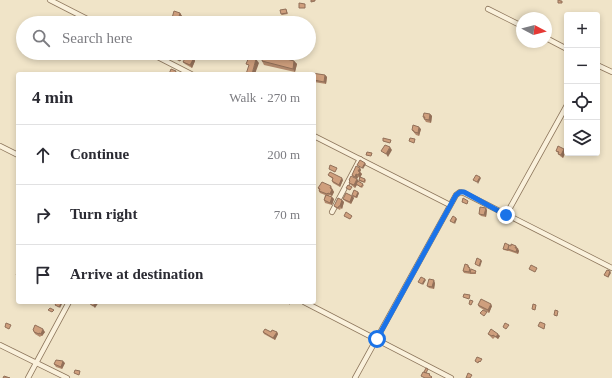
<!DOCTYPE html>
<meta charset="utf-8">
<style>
body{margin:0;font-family:Georgia,serif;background:#f2f2f3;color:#2b2b33}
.controls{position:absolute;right:12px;top:12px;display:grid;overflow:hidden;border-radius:4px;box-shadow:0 2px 6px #0003}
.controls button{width:36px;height:36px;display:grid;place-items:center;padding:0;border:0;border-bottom:1px solid #e1e1e2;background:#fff;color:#2b2b33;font:20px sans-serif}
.compass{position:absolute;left:516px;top:12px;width:36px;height:36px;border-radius:50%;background:#fff;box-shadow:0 2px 6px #0003;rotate:97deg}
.stop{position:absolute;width:12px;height:12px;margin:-9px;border:3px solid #1a73e8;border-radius:50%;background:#fff}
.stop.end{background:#1a73e8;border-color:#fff;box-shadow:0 1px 4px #0008}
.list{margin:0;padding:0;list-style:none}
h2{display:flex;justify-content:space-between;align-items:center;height:52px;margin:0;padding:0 16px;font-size:17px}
h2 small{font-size:13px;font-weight:400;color:#7c7c81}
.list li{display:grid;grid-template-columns:26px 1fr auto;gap:12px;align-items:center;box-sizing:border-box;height:60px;padding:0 16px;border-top:1px solid #e1e1e2}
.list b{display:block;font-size:15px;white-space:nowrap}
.list em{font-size:13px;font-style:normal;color:#7c7c81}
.icon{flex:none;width:22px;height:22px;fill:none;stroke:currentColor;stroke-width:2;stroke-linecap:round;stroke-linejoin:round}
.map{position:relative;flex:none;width:612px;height:378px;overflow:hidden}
.search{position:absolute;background:#fff;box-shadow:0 2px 6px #0003;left:16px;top:16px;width:300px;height:44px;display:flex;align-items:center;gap:10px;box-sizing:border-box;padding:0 14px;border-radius:22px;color:#7c7c81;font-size:15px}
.panel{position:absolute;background:#fff;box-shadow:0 2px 6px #0003;left:16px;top:72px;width:300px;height:232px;border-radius:4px}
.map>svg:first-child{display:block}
</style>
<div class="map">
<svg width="612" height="378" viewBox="0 0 612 378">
<rect width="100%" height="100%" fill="#f0e4c8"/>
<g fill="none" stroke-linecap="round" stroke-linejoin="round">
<defs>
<g id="minor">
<polyline points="50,0 95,23"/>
<polyline points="488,9 522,26"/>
<polyline points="546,38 567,49"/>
<polyline points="150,53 191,74"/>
<polyline points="597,65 612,72"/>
<polyline points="314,136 450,205"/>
<polyline points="0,146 18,155"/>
<polyline points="332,212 360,159"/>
<polyline points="506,215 567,105"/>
<polyline points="304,302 451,378"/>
<polyline points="0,345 67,378"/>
<polyline points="28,378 69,302"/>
<polyline points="355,378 456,195 460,192 464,193 612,268"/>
</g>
</defs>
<!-- minor casing -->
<use href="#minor" stroke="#8d765c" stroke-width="6"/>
<!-- minor -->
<use href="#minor" stroke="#faf1dc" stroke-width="4.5"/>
</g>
<!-- wall -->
<g fill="#b2896c">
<polygon points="286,9 288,14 282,15 281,14"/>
<polygon points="180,13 182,16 180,23 173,21 172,18"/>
<polygon points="194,58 195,61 192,68 185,64 183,62"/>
<polygon points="262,61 294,61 297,64 295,72 264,65"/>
<polygon points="314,74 325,75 327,77 326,84 314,82"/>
<polygon points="430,114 432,116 431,123 426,122 423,117"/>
<polygon points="421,129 419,136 416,135 412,130"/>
<polygon points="564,149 566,151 563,158 560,156 558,153 556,151"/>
<polygon points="360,168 361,170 360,172 362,174 360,177 366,180 365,183 359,181 359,180 360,178 358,177 357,179 353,177 352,175"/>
<polygon points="328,175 343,180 340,187 333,183 332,181 333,179 330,177"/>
<polygon points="357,179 358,182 364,185 362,188 357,185 355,188 351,185 349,183 350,181 349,180"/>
<polygon points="331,186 334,192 332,196 329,195 329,196 334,199 332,205 325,203 324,200 325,195 320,193 319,191 319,190 318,188"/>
<polygon points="359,193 357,198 353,197 354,198 351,204 345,201 343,199"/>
<polygon points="342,200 344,202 342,209 341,208 340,210 336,208 334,206"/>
<polygon points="487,210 486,217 481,216 479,214"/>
<polygon points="510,246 518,248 519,251 518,254 509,251 508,251 504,250 503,249"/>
<polygon points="468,265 471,270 476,271 476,274 471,274 464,273 463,271"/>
<polygon points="435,283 434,289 429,288 427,286"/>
<polygon points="478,305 492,306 489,313 479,307"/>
<polygon points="33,330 45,332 42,336 41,336 40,337 35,334"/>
<polygon points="263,332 277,332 278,334 275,340 264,334"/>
<polygon points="488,334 500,336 498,339 495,337 493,339"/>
<polygon points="65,363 62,369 56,367 54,364"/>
</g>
<!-- shaded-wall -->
<g fill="#916f58">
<polygon points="180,13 182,16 180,23 178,20"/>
<polygon points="194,58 195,61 192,68 190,65"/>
<polygon points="256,59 259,63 255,74 252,74"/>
<polygon points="294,61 297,64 295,72 293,69"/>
<polygon points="325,75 327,77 326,84 324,82"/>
<polygon points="430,114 432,116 431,123 429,120"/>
<polygon points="419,127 421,129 419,136 418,133"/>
<polygon points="390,147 392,150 388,157 386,154"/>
<polygon points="564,149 566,151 563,158 561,155"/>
<polygon points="365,163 366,164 363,169 362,168"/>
<polygon points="360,168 361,170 360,172 362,174 360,178 358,175 358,171"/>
<polygon points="356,174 358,177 357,179 355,177"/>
<polygon points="480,177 481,178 478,184 477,182"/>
<polygon points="342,178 343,180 340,187 339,185"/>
<polygon points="357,179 359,181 355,188 354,185"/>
<polygon points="332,189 334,192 332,196 330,194"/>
<polygon points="358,192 359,193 357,198 356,197"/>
<polygon points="352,196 354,198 351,204 350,202"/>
<polygon points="332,197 334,199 332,205 330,203"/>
<polygon points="342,200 344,202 342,209 340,206"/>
<polygon points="486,208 487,210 486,217 484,215"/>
<polygon points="456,218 457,219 455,224 454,223"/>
<polygon points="516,246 519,251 518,254 516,252 515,248"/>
<polygon points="481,260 482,261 480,267 479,266"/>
<polygon points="610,271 611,273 608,278 608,277"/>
<polygon points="425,279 426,280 423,285 422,284"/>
<polygon points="434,280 435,283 434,289 432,287"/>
<polygon points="62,302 63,302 60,308 59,307"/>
<polygon points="96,302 99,302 95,308 93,306"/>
<polygon points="491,304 492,306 489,313 488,310"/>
<polygon points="43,329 45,332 42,336 41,334"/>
<polygon points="277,332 278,334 275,340 273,338"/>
<polygon points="498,334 500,336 498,339 496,337"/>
<polygon points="63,361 65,363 62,369 61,367"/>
</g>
<!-- building -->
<g fill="#cf9f7d" stroke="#916f58">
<polygon points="311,0 315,0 315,1 311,2"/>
<polygon points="558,0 560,0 560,1 562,1 562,3 558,3"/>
<polygon points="299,3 305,4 305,8 299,8"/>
<polygon points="286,9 287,13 281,14 280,10"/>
<polygon points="174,11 180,13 178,20 172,18"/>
<polygon points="264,53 294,61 293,69 262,61"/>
<polygon points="187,55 194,58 190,65 183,62"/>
<polygon points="177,57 181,59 180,61 176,59"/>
<polygon points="249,57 256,59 252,74 246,74 249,65 246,64"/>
<polygon points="171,69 176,71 175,74 169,74"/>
<polygon points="312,73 325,75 324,82 314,80 314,74 312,74"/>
<polygon points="424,113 430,114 429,120 424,119 425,117 423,117"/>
<polygon points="413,125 419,127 418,133 414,132 414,131 412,130"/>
<polygon points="383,138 391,140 390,143 383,141"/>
<polygon points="410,138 415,139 414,143 409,141"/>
<polygon points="385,145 390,147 386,154 381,151"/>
<polygon points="558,146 564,149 561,155 558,154 559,152 556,151"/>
<polygon points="367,152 372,153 371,156 366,155"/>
<polygon points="360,160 365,163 362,168 357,165"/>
<polygon points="330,165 337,168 335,172 329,169"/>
<polygon points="356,166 360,168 358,171 360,172 358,175 356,174 355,177 352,175"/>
<polygon points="330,172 342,178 339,185 332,181 333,178 328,175"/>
<polygon points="476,175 480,177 477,182 473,180"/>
<polygon points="351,176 357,179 354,185 349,183 350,181 349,180"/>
<polygon points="360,177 365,179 364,182 359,180"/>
<polygon points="358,181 363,184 361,187 356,184"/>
<polygon points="322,182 331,186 330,188 332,189 330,194 328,193 327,194 319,191 320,189 318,188"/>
<polygon points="348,185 352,187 350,190 346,188"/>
<polygon points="354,190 358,192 356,197 352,195"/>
<polygon points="346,193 352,196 350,202 343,199"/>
<polygon points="326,195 332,197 330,203 324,200"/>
<polygon points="338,198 342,200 340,206 339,206 338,208 334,206"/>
<polygon points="463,198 468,201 467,204 462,202"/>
<polygon points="480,207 486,208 484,215 479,214"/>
<polygon points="346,212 352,216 350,219 344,216"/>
<polygon points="453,216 456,218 454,223 450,221"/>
<polygon points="505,243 509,245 508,249 508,250 503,249"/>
<polygon points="511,244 516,246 515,248 517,248 516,252 508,249 509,245 511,246"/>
<polygon points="477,258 481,260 479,266 475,264"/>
<polygon points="465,264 468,265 468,267 470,268 469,272 463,271"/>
<polygon points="531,265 537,268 535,272 529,269"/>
<polygon points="471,269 476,271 475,273 470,273"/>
<polygon points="607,270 610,271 608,277 604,275"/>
<polygon points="18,272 18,277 16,275"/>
<polygon points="421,277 425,279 422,284 418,282"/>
<polygon points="429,279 434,280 432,287 427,286"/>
<polygon points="464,294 470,295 469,299 463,297"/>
<polygon points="481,299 491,304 488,310 478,305"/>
<polygon points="470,300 473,301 471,305 469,304"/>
<polygon points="57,302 62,302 59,307 55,305"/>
<polygon points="89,302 96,302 93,306 89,303"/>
<polygon points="284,302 290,302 290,304"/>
<polygon points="533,304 536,305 535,310 532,309"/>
<polygon points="50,308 54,310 52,312 48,310"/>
<polygon points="483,310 487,312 484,316 480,313"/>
<polygon points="555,310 558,311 557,316 554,315"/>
<polygon points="540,322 545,324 544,329 538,326"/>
<polygon points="6,323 11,325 9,329 5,327"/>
<polygon points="505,323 509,325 506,329 503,327"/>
<polygon points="35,325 43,329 41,334 39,333 39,334 34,332 34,331 33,330"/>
<polygon points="265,329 271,332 272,330 277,332 273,338 263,332"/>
<polygon points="491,329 498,334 496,337 493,335 492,336 488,334"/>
<polygon points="477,357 482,359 480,362 479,361 478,363 475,361"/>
<polygon points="56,360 63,361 61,367 54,364"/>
<polygon points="426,368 428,369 426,373 424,372"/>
<polygon points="75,370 80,371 79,375 74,373"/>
<polygon points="423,372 430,374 429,375 432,377 431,378 425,378 421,376"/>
<polygon points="468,373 472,375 470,378 466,378"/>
<polygon points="4,376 10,378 3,378"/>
</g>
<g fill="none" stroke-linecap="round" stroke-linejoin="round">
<!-- route -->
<polyline stroke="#1a73e8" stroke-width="5" points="377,339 456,195 460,192 464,192 506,215"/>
</g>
</svg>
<div class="controls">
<button>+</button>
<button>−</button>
<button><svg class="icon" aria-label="locate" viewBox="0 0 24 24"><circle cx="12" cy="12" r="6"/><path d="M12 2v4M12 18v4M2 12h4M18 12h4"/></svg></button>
<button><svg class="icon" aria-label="layers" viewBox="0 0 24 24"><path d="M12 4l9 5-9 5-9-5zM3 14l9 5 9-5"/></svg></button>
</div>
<svg class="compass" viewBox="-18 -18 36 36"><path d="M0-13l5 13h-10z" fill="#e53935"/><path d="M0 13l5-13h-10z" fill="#7c7c81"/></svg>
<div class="stop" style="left:377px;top:339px"></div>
<div class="stop end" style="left:506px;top:215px"></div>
<div class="search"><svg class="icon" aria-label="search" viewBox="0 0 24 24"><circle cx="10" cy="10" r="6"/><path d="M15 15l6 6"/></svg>Search here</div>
<section class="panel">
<h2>4 min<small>Walk · 270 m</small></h2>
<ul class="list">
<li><svg class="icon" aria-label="ahead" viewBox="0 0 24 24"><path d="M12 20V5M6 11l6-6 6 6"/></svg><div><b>Continue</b></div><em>200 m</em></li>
<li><svg class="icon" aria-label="right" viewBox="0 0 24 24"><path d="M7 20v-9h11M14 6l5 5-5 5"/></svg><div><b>Turn right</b></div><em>70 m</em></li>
<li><svg class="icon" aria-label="arrive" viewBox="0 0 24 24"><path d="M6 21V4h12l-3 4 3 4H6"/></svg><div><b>Arrive at destination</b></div></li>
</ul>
</section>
</div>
